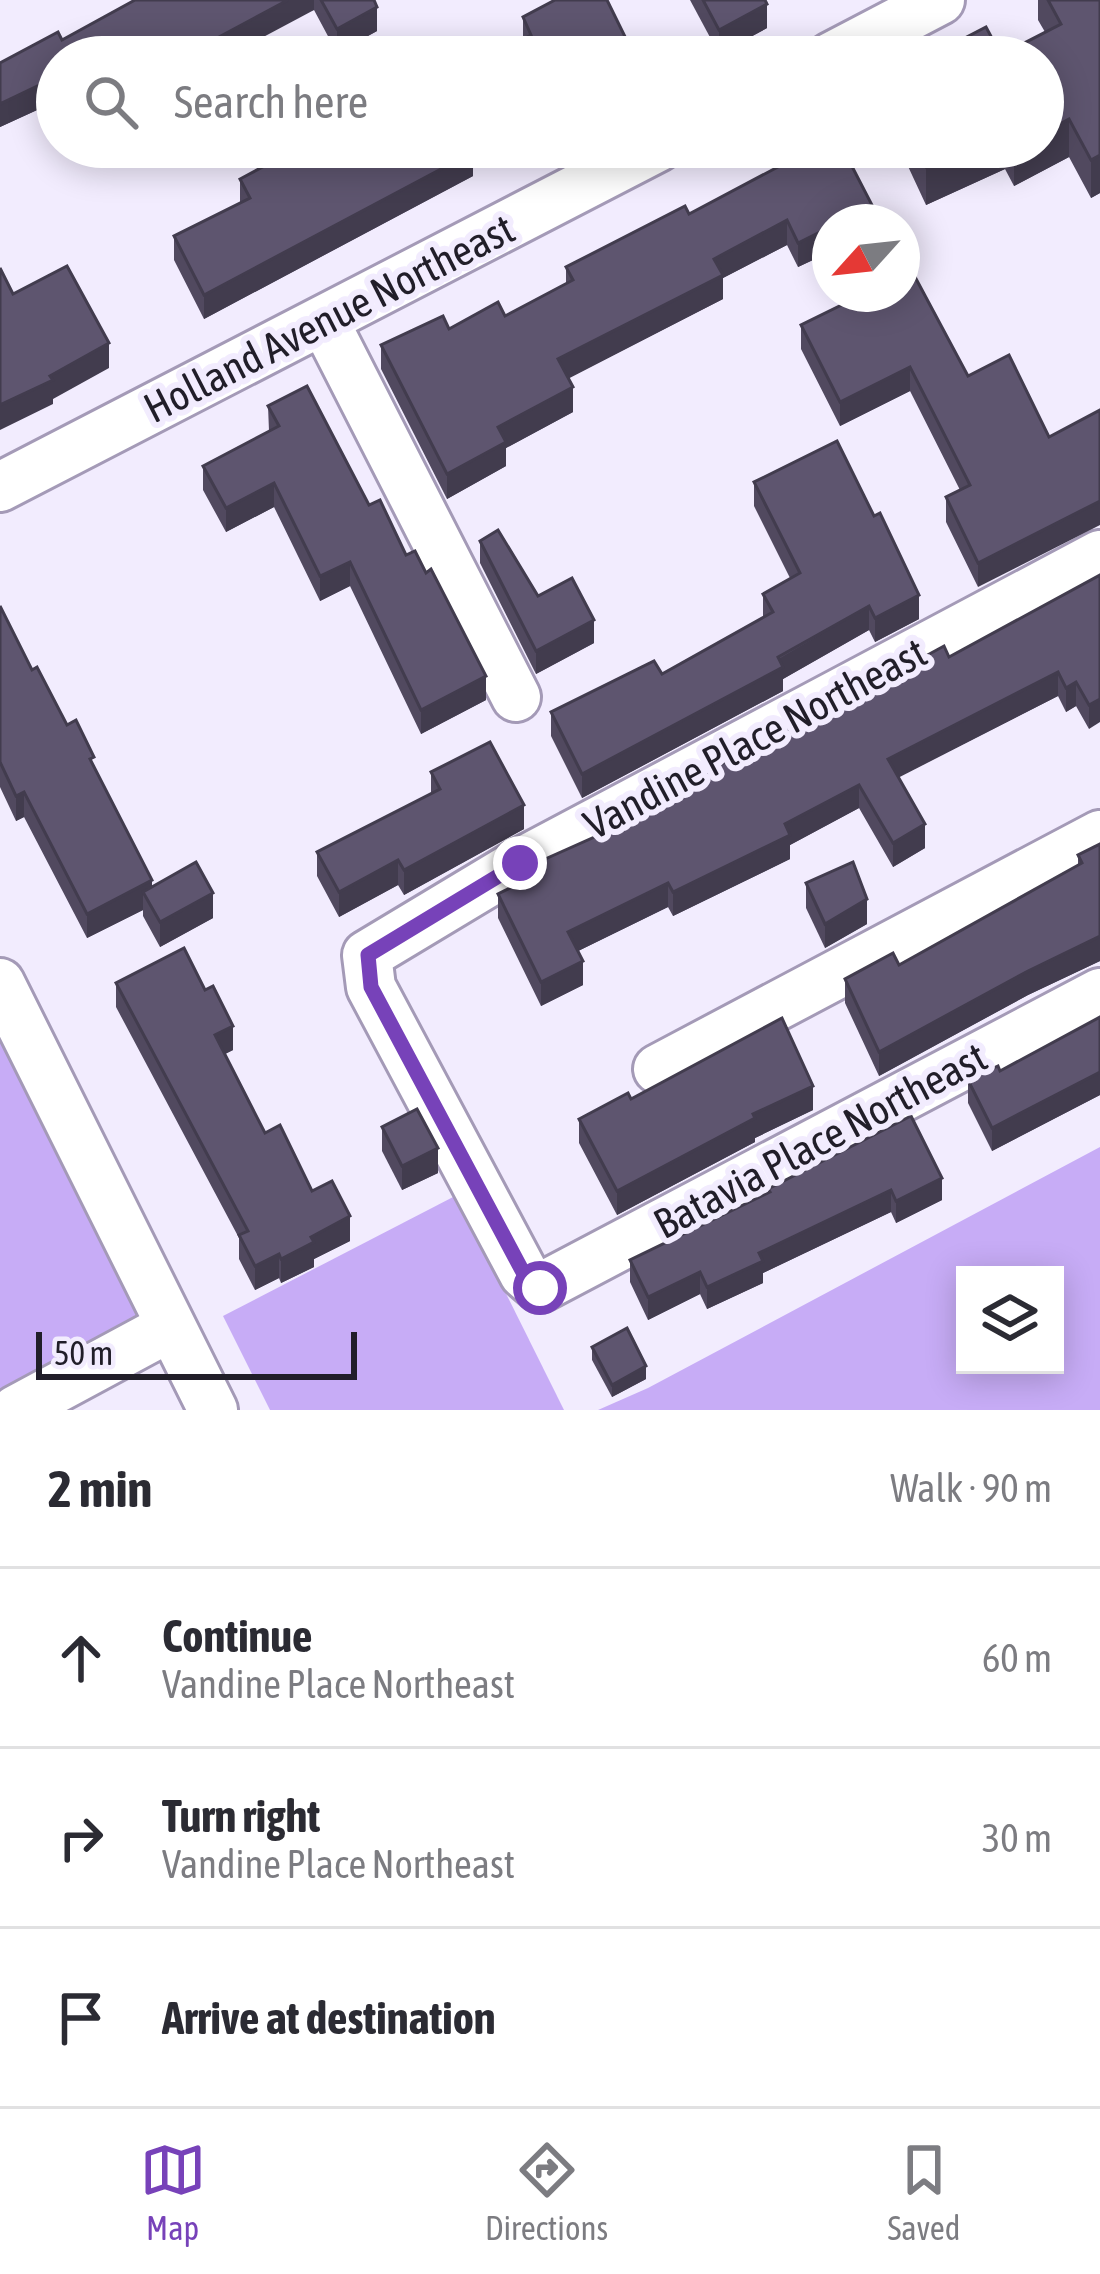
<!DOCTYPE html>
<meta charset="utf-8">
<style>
body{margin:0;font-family:"Asap Condensed",sans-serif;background:#f2f2f3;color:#2b2b33}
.controls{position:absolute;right:36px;bottom:36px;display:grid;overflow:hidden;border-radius:0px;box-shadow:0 6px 30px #0003}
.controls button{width:108px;height:108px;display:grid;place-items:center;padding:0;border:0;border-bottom:3px solid #e1e1e2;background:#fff;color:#2b2b33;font:60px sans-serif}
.compass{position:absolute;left:812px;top:204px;width:108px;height:108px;border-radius:50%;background:#fff;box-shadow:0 6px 30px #0003;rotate:243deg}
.scale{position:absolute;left:36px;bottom:30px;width:321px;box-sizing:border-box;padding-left:12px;border:6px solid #211e29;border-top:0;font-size:33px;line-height:42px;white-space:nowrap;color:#211e29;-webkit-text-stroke:9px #f2ecfe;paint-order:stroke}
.stop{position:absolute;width:36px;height:36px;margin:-27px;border:9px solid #7742b9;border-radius:50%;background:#fff}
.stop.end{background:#7742b9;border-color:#fff;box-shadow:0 3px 12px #0008}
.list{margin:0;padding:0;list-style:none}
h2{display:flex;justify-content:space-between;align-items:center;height:156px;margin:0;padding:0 48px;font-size:51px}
h2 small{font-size:39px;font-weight:400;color:#7c7c81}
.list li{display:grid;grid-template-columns:78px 1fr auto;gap:36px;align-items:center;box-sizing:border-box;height:180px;padding:0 48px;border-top:3px solid #e1e1e2}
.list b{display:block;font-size:45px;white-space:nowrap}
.list p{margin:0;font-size:39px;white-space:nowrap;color:#7c7c81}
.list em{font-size:39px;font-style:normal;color:#7c7c81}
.icon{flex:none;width:66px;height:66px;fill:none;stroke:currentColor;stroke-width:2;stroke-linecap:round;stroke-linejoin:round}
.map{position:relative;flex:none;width:1100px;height:1410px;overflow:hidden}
.search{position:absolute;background:#fff;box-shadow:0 6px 30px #0003;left:36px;right:36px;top:36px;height:132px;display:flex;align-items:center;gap:30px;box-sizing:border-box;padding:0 42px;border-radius:66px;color:#7c7c81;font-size:45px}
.sheet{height:696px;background:#fff}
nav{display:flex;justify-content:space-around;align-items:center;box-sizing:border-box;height:168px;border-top:3px solid #e1e1e2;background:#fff;font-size:33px;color:#7c7c81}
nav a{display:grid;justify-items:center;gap:6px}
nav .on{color:#7742b9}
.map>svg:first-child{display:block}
</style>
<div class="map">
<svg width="1100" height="1410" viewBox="0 0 1100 1410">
<rect width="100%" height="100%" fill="#f2ecfe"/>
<!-- green -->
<g fill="#c7acf6" fill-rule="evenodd">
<polygon points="0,983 170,1327 0,1410"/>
<path d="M 1100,1147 L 1100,1410 L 598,1410 L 648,1388 ZM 1055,1275 L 1055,1365 L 965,1365 L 965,1275 Z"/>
<polygon points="457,1195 564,1410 270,1410 223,1316"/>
</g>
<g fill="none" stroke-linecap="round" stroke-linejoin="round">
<defs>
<g id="minor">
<polyline points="831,57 940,0"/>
<polyline points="324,321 516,697"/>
<polyline points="0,487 658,147"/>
<polyline points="1100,555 520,863 367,955 371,987 524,1274 540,1288 1100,993"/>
<polyline points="0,983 213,1410"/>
<polyline points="658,1069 1100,835"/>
<polyline points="16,1410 170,1327"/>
</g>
</defs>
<!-- minor casing -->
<use href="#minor" stroke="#a49ab7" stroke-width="54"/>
<!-- minor -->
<use href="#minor" stroke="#fff" stroke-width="48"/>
</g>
<!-- wall -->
<g fill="#51495f">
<polygon points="135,0 374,0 377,31 337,53 314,10 57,57 57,122 48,105 0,127 0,63 62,40"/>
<polygon points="690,0 765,0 767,28 719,54"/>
<polygon points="1038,0 1100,0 1100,193 1091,198 1069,157 1014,186 1005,169 926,205 899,147 1043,147 1043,57 940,57 940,51 1001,55 1045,32 1038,20"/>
<polygon points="523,17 635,57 511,57 511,46 523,39"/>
<polygon points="277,147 470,147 473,176 204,319 174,260 174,236 240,203 240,179 277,160"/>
<polygon points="803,147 842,147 873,222 830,222 830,252 798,267 787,245 723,278 723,299 568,378 573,412 506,448 506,466 447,499 381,369 381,345 505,316 566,284 566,267 689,214 803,154"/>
<polygon points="872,297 968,376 1009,355 978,587 946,522 946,497 960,490 910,391 840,426 801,349 801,325"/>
<polygon points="268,406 369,505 406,555 486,700 421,734 350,586 320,601 274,507 226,532 203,490 203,466 269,431"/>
<polygon points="754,482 919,619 875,642 869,630 783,679 783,691 582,798 551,736 551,712 662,674 763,618 763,594 790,578 754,506"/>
<polygon points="480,541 538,596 594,643 536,674 480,563"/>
<polygon points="1100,575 1089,729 1076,706 1066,712 1058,696 898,777 925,848 893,867 859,808 790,845 790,859 673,916 668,907 578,951 583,985 541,1006 498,918 498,894 513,887 513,876 607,831 607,825 900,679 900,670 949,657"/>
<polygon points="0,606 32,670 94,766 152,886 213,918 160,947 143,916 143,910 87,938 24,817 16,821 0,787"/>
<polygon points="431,772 524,829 404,895 398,885 339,917 317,876 317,852 431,793"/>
<polygon points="1100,844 1100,961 1028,995 879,1076 845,1003 845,979 899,965 1078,866 1078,855"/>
<polygon points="806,883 867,924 825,948 806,908"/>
<polygon points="116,983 233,1050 225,1054 265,1133 350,1241 314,1259 314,1267 281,1283 279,1278 255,1290 239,1259 239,1238 116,1007"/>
<polygon points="1100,1017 1100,1095 992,1151 968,1103 968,1080 1000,1071"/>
<polygon points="631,1099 813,1110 755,1138 755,1142 617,1215 579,1143 579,1119"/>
<polygon points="911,1116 942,1200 896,1223 891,1212 763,1273 763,1283 707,1309 700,1294 648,1320 630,1282 630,1260 768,1193 768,1189"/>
<polygon points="382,1127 438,1173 402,1190 382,1151"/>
<polygon points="592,1347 646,1379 612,1397 592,1360"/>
</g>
<!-- shaded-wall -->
<g fill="#423c4e">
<polygon points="288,0 314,0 314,10 226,57 204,57 204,45"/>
<polygon points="767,4 767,28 719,54 719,30"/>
<polygon points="377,7 377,31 337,53 337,29"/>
<polygon points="48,81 48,105 0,127 0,104"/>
<polygon points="1069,119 1069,157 1014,186 1014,148 1043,147 1043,133"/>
<polygon points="969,147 1005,147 1005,169 926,205 926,167"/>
<polygon points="473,152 473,176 204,319 204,295"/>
<polygon points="1100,155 1100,193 1091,198 1091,160"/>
<polygon points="873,207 873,222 841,222"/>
<polygon points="787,220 787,245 723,278 723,299 558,384 558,359 714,259"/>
<polygon points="830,227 830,252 798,267 798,243"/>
<polygon points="109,343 109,368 53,399 53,404 0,430 0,405"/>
<polygon points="910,367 910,391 840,426 840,402"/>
<polygon points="573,387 573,412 506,448 506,466 447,499 447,474 498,427"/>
<polygon points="274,483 274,507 226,532 226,508"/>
<polygon points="1100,501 1100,525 978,587 978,563"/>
<polygon points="350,562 350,586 320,601 320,576"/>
<polygon points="919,595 919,619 875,642 875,618"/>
<polygon points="869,606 869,630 783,679 783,691 582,798 582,774"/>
<polygon points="594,620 594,643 536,674 536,651"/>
<polygon points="1058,672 1058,696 888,783 888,759"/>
<polygon points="486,676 486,700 421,734 421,710"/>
<polygon points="1076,682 1076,706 1066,712 1066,688"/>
<polygon points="1100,699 1100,722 1089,729 1089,705"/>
<polygon points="859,785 859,808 790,845 790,859 673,916 673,892 785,824"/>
<polygon points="24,792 24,817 16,821 16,796"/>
<polygon points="524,805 524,829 404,895 404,870"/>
<polygon points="925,824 925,848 893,867 893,843"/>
<polygon points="398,860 398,885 339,917 339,892"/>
<polygon points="152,880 152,905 143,892 143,910 87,938 87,914"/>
<polygon points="668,883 668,907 568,956 568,932"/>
<polygon points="213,893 213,918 160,947 160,922"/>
<polygon points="867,899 867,924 825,948 825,924"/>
<polygon points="1100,936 1100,961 1028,995 879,1076 879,1052 1028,971"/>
<polygon points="583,961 583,985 541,1006 541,982"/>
<polygon points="233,1026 233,1050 215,1059 215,1035"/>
<polygon points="1100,1072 1100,1095 992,1151 992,1128"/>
<polygon points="813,1086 813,1110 755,1138 755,1142 617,1215 617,1191 753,1114"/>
<polygon points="438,1148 438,1173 402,1190 402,1166"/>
<polygon points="942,1178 942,1200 896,1223 896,1201"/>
<polygon points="891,1190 891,1212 763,1273 763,1283 707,1309 707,1287 759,1253"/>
<polygon points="350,1216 350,1241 314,1259 314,1267 281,1283 281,1259 311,1237"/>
<polygon points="279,1254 279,1278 255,1290 255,1266"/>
<polygon points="700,1272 700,1294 648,1320 648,1297"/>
<polygon points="646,1366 646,1379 612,1397 612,1385"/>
</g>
<!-- building -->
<g fill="#5e556f" stroke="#423c4e" stroke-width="3">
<polygon points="135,0 288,0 204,45 210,55 206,57 57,57 57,98 48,81 0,104 0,63 58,32 62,40"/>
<polygon points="321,0 374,0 377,7 337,29"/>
<polygon points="555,0 607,0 635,57 516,57 511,46 531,35 523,17"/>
<polygon points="703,0 765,0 767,4 719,30"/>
<polygon points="1048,0 1100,0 1100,155 1091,160 1069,119 1043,133 1043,57 943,57 940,51 986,27 1001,55 1061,24"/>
<polygon points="283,147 470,147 473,152 204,295 174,236 250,198 240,179 287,154"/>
<polygon points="806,147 842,147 873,207 841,222 830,222 830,227 798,243 787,220 714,259 723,275 558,359 573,387 498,427 506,442 447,474 381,345 443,316 449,329 498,302 505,316 573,280 566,267 685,206 689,214 808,151"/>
<polygon points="917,147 969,147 926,167"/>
<polygon points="67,266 109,343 50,376 53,380 0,405 0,268 13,294"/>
<polygon points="914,275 968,376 1009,355 1049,437 1100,410 1100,501 978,563 946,497 970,485 910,367 840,402 801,325 864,294 871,294 872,297 878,294 902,294 902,281"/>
<polygon points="307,386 369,505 380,500 406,555 415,551 426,573 431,569 486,676 421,710 350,562 320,576 274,483 226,508 203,466 279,426 268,406"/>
<polygon points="837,441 874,516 880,513 919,595 875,618 869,606 778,657 783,667 582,774 551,712 654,661 662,674 773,612 763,594 800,573 754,482"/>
<polygon points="498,530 538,596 572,578 594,620 536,651 480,541"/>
<polygon points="1100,575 1100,699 1089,705 1076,682 1066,688 1058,672 888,759 925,824 893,843 859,785 785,824 790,835 673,892 668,883 568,932 583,961 541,982 498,894 518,884 513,876 534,864 610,830 607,825 810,717 813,721 904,677 900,670 944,646 949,657"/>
<polygon points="0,606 32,670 37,667 67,725 76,720 94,757 90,759 152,880 87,914 24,792 16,796 0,762"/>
<polygon points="490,742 524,805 404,870 398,860 339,892 317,852 440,789 431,772"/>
<polygon points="1100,844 1100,936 1028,971 879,1052 845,979 893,953 899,965 1082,863 1078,855"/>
<polygon points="196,862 213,893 160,922 143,892"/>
<polygon points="853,862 867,899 825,924 806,883"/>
<polygon points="184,948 205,990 213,986 233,1026 215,1035 265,1133 280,1125 312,1191 332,1181 350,1216 311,1237 314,1242 281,1259 279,1254 255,1266 239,1235 248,1231 116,983"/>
<polygon points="1100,1017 1100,1072 992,1128 968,1080 998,1066 1000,1071"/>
<polygon points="782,1018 813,1086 753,1114 755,1118 617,1191 579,1119 628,1093 631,1099"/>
<polygon points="417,1109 438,1148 402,1166 382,1127"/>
<polygon points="911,1116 942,1178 896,1201 891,1190 759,1253 763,1261 707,1287 700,1272 648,1297 630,1260 770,1192 768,1189"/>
<polygon points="627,1328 646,1366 612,1385 592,1347"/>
</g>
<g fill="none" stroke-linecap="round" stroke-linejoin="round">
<!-- route -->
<polyline stroke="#7742b9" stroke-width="15" points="520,863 368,955 371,987 524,1274 540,1288"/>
</g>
<g text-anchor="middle" stroke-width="12" stroke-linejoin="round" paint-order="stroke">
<!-- street labels -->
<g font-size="42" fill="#211e29" stroke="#f2ecfe">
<text transform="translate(329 318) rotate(-27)" y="15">Holland Avenue Northeast</text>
<text transform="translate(755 738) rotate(-28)" y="15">Vandine Place Northeast</text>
<text transform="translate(820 1140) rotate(-28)" y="15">Batavia Place Northeast</text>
</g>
</g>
</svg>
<div class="controls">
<button><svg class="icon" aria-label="layers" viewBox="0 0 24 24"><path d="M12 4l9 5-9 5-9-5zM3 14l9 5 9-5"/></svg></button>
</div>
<svg class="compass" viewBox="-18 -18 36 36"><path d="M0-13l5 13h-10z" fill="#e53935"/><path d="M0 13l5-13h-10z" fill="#7c7c81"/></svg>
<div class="scale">50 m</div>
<div class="stop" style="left:540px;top:1288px"></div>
<div class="stop end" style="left:520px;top:863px"></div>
<div class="search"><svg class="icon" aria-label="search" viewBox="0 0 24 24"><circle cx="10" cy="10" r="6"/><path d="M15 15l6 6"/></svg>Search here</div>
</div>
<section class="sheet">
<h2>2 min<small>Walk · 90 m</small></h2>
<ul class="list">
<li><svg class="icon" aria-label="ahead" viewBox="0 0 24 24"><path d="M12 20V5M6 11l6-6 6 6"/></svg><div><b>Continue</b><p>Vandine Place Northeast</p></div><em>60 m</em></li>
<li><svg class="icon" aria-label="right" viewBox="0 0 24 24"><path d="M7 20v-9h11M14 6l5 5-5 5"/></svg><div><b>Turn right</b><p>Vandine Place Northeast</p></div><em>30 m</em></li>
<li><svg class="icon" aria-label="arrive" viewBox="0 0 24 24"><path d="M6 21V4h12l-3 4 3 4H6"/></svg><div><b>Arrive at destination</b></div></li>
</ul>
</section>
<nav>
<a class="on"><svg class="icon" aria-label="map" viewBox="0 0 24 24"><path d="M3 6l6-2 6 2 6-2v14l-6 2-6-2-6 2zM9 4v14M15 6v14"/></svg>Map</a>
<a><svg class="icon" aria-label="directions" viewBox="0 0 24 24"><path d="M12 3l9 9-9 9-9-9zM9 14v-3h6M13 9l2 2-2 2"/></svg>Directions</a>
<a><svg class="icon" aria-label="saved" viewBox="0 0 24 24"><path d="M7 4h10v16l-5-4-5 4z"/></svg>Saved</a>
</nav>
